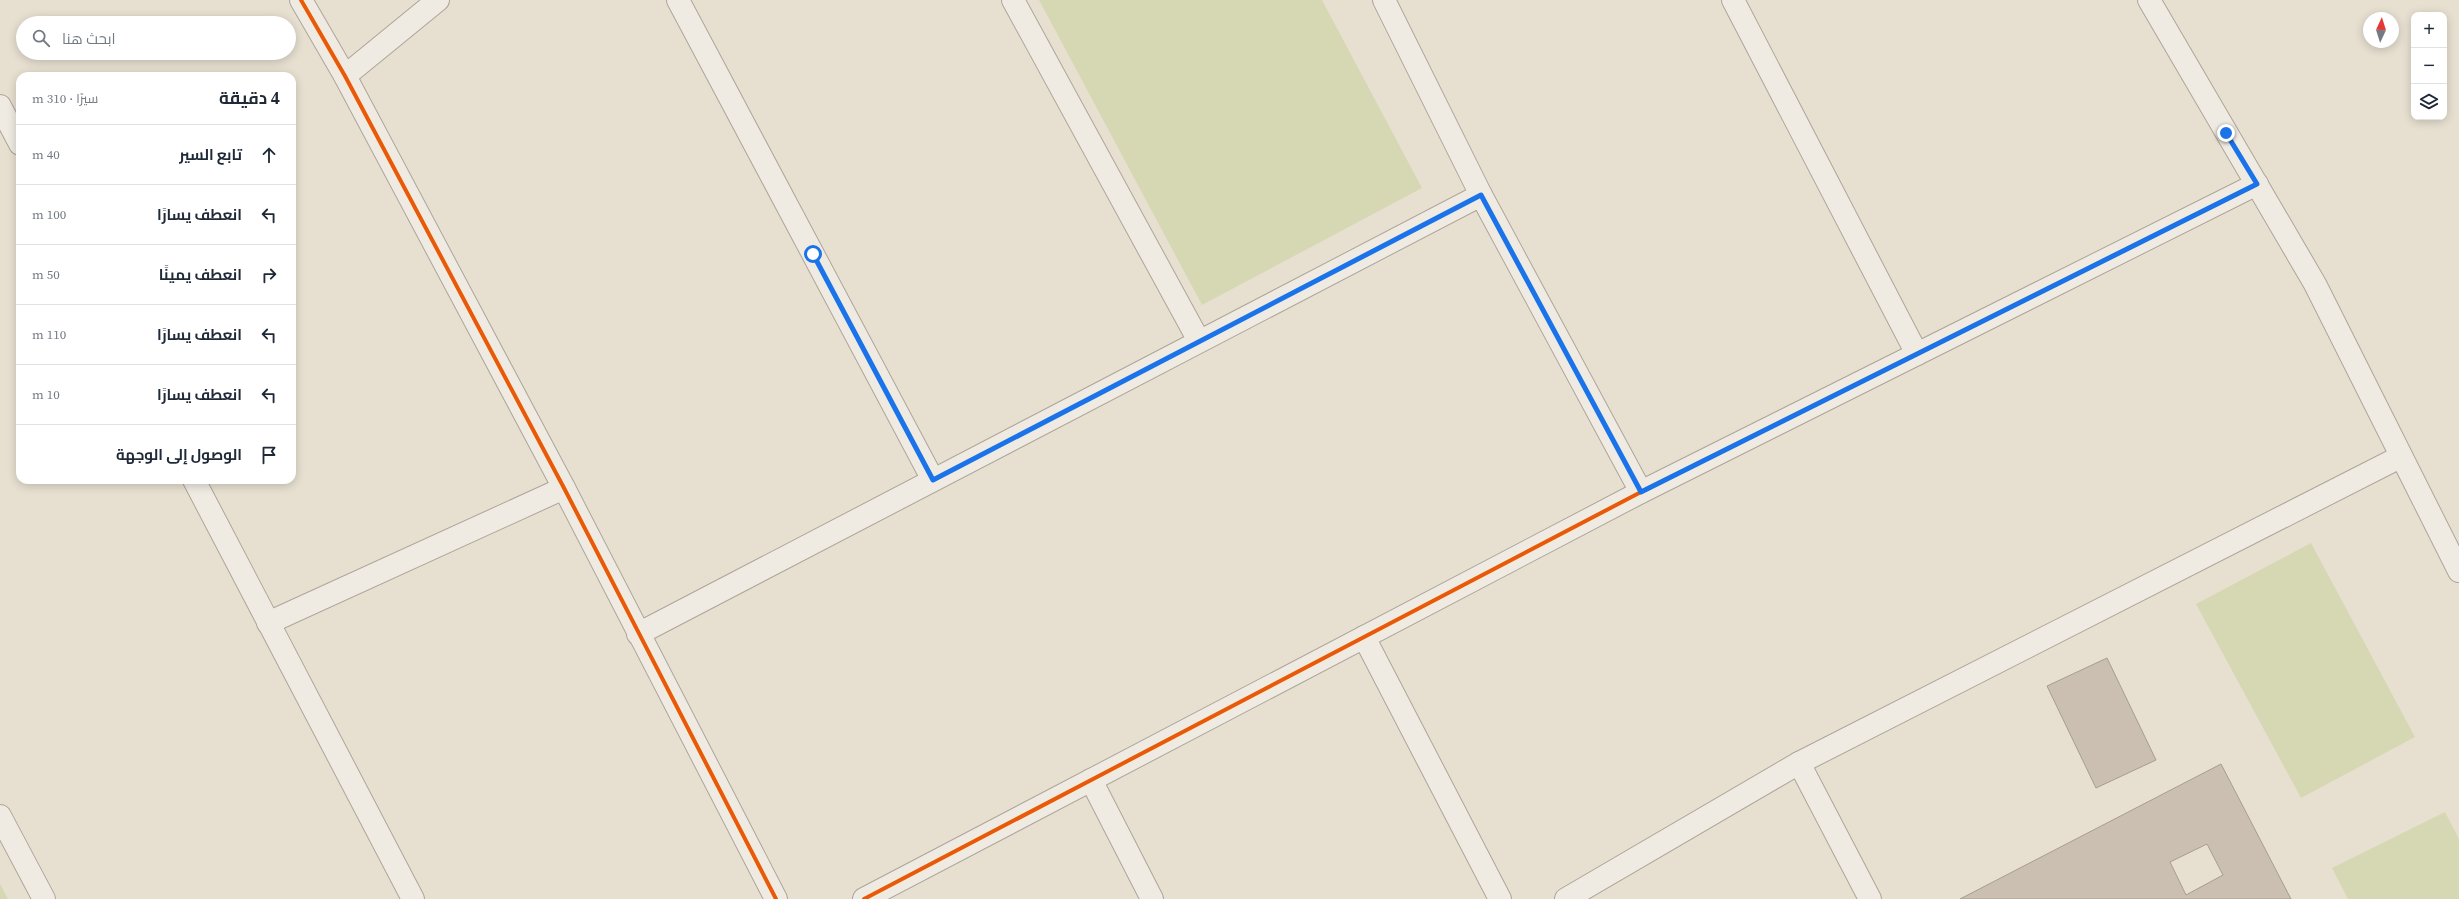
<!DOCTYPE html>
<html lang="ar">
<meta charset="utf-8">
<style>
body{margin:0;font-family:"Source Serif 4",Cairo,serif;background:#f6f6f7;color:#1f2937;direction:rtl}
.controls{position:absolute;right:12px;top:12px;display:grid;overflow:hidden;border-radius:8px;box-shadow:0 2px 10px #0003}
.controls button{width:36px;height:36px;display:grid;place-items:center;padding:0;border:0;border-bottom:1px solid #e0e1e3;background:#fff;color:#1f2937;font:20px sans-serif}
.compass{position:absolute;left:2363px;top:12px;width:36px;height:36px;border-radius:50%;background:#fff;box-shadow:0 2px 10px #0003;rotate:4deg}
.stop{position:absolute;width:12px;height:12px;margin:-9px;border:3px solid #1a73e8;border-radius:50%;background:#fff}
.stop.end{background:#1a73e8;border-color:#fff;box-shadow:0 1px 4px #0008}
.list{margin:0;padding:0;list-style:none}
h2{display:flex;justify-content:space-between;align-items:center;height:52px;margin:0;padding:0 16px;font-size:17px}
h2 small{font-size:13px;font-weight:400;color:#747a83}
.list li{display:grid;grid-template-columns:26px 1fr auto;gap:12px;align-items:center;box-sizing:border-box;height:60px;padding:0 16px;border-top:1px solid #e0e1e3}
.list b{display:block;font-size:15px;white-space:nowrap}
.list em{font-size:13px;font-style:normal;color:#747a83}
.icon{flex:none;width:22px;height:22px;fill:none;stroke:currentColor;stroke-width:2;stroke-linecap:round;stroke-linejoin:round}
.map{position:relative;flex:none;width:2459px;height:899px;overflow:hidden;direction:ltr}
.search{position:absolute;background:#fff;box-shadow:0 2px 10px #0003;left:16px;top:16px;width:280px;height:44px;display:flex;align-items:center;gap:10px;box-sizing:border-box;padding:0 14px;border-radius:22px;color:#747a83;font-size:15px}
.panel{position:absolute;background:#fff;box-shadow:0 2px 10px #0003;left:16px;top:72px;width:280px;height:412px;border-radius:12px;direction:rtl}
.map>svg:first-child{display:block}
</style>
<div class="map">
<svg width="2459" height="899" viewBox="0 0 2459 899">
<rect width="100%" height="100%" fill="#e7e0d1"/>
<!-- green -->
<g fill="#d6d7b3">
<polygon points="1039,0 1322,0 1422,188 1202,305"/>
<polygon points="2311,543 2415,737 2301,798 2196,604"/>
<polygon points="2445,812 2459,839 2459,899 2348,899 2332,868"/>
<polygon points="0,884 8,899 0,899"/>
</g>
<!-- building -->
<g fill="#cbbfb2" stroke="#a89c90" fill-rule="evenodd">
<polygon points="2107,658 2156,760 2096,788 2047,686"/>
<path d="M 2221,764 L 2291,899 L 1960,899 ZM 2207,844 L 2223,875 L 2186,895 L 2170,862 Z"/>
</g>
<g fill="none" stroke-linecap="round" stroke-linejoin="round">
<defs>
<g id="minor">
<polyline points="301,0 345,76 564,488 776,899"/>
<polyline points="678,0 933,480"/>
<polyline points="1013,0 1199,341"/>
<polyline points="1384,0 1481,195 1641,492"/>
<polyline points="1733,0 1917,354"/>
<polyline points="2149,0 2315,284 2459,571"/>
<polyline points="345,76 438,0"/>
<polyline points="0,106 20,144"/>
<polyline points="194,480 413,899"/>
<polyline points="268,623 564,488"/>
<polyline points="638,634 1481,195"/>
<polyline points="1364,637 1500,899"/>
<polyline points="1799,763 1870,899"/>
<polyline points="1091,780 1152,899"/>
<polyline points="0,816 44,899"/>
<polyline points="864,899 1641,492 2257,184"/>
<polyline points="1566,899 1799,763 2400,457"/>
</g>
</defs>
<!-- minor casing -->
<use href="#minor" stroke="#ada599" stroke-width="24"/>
<!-- minor -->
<use href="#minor" stroke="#efebe3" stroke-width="22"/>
<defs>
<g id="cycleway">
<polyline points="301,0 345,76 564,488 776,899"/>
<polyline points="864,899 1641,492 2257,184"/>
</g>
</defs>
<!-- cycleway casing -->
<use href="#cycleway" stroke="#f7eed8" stroke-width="6"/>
<!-- cycleway -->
<use href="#cycleway" stroke="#e8590c" stroke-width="4"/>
</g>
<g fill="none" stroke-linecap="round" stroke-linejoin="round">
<!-- route -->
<polyline stroke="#1a73e8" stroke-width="5" points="813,254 933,480 1481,195 1641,492 2257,184 2226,133"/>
</g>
</svg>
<div class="controls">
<button>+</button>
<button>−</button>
<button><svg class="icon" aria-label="layers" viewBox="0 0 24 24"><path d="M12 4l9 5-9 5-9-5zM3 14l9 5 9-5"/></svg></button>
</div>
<svg class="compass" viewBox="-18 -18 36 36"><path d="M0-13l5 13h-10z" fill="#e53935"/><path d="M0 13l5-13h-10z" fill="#747a83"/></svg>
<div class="stop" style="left:813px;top:254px"></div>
<div class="stop end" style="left:2226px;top:133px"></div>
<div class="search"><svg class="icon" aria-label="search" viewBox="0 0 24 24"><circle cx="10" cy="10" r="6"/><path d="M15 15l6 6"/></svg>ابحث هنا</div>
<section class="panel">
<h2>4 دقيقة<small>سيرًا · 310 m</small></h2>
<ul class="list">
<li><svg class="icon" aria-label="ahead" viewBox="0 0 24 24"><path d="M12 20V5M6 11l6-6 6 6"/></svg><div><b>تابع السير</b></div><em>40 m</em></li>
<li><svg class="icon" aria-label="left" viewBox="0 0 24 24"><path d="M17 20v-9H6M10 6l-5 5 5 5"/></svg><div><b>انعطف يسارًا</b></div><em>100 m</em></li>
<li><svg class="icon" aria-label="right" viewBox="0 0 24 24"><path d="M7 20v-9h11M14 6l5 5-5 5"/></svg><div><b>انعطف يمينًا</b></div><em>50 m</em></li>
<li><svg class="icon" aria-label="left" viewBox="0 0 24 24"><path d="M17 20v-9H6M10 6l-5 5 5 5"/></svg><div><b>انعطف يسارًا</b></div><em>110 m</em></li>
<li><svg class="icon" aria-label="left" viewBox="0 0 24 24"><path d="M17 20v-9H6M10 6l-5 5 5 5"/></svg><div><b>انعطف يسارًا</b></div><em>10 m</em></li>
<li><svg class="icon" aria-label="arrive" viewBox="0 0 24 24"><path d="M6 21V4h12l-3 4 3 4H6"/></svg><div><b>الوصول إلى الوجهة</b></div></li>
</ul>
</section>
</div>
